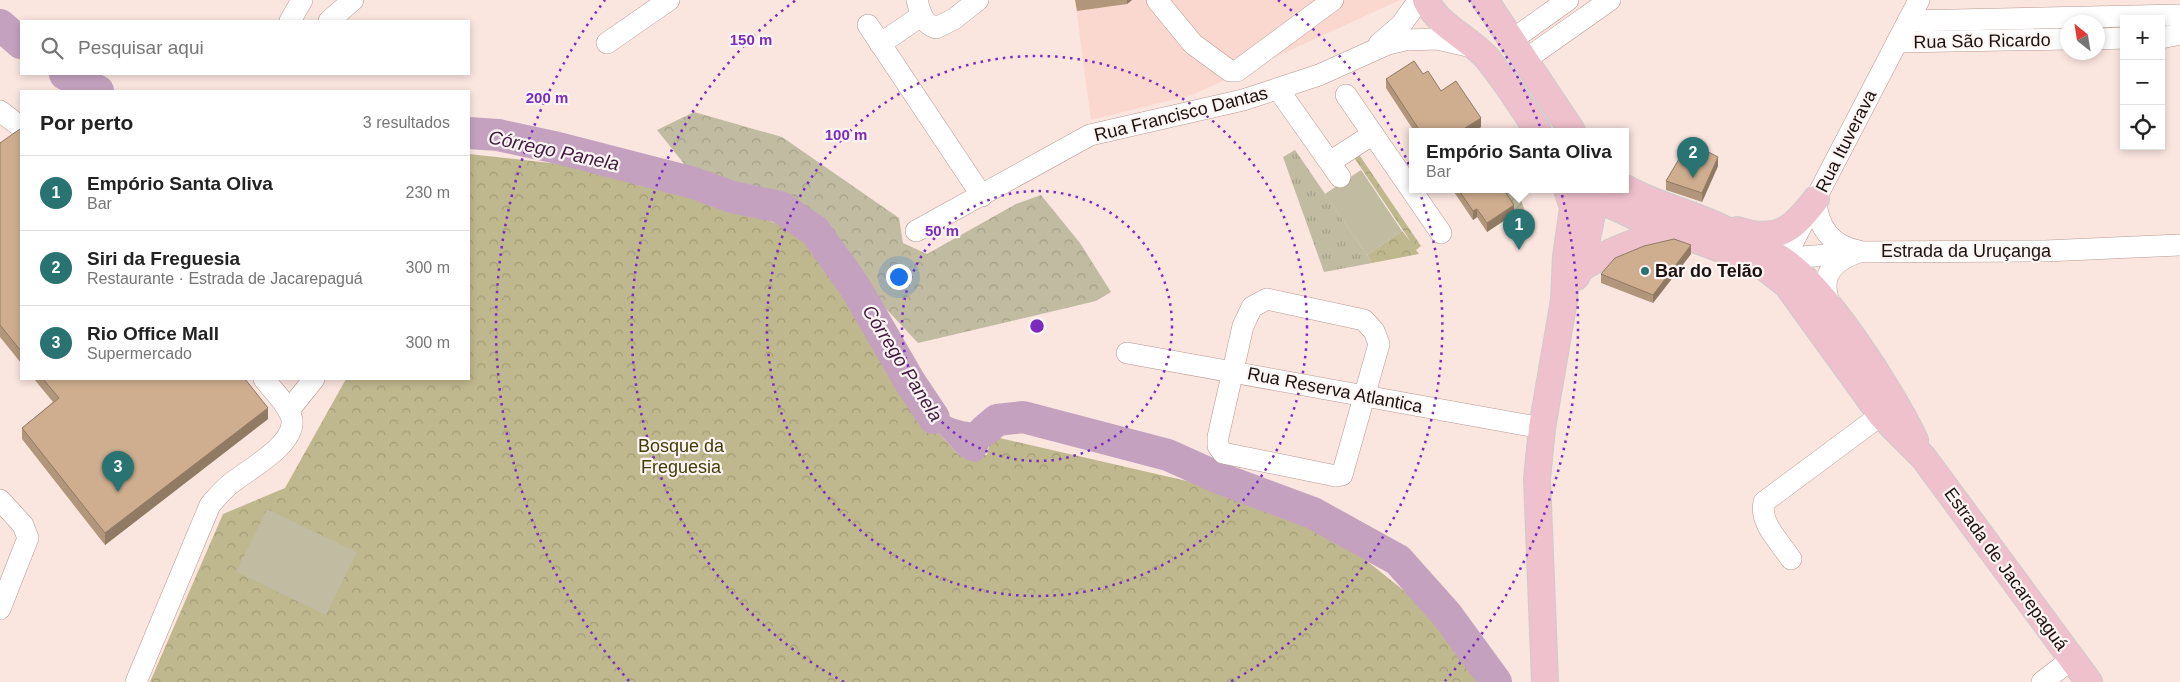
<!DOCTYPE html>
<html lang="pt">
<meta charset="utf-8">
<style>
body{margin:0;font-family:Helvetica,sans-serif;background:#f2f2f2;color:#222}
.controls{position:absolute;right:15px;top:15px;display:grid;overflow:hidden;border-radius:0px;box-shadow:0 2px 8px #0003}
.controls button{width:45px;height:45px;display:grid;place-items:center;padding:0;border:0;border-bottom:1px solid #e0e0e0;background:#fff;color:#222;font:25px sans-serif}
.compass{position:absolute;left:2060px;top:15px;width:45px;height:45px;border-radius:50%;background:#fff;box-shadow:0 2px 8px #0003;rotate:330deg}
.you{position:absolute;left:898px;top:276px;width:18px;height:18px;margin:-12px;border:4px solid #fff;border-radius:50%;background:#1a73e8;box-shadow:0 0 0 8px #1a73e833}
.badge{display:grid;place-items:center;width:32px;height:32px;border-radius:50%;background:#297372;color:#fff;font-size:16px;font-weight:700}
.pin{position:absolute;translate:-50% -41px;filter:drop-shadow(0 1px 2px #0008)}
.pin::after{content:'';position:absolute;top:26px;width:18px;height:15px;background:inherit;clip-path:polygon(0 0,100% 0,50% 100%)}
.popup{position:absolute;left:1409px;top:128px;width:220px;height:65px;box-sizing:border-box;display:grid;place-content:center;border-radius:0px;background:#fff;filter:drop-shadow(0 1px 4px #0005);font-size:16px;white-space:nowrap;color:#767676}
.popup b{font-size:19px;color:#222}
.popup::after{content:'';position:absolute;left:50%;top:100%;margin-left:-10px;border:10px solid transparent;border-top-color:#fff}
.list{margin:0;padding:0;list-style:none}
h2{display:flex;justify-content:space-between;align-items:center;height:65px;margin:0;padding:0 20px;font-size:21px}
h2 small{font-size:16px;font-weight:400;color:#767676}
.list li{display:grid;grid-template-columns:32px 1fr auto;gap:15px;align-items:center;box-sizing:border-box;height:75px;padding:0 20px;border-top:1px solid #e0e0e0}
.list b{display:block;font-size:19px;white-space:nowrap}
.list p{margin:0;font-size:16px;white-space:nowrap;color:#767676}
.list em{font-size:16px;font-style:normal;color:#767676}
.icon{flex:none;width:28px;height:28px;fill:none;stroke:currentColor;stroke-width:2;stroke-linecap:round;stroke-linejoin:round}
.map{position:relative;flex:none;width:2180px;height:682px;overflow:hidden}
.search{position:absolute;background:#fff;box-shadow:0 2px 8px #0003;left:20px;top:20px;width:450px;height:55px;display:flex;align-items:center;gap:12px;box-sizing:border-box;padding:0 18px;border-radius:0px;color:#767676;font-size:19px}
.panel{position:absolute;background:#fff;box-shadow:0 2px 8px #0003;left:20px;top:90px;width:450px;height:290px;border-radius:0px}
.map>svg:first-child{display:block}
</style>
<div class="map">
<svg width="2180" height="682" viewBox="0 0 2180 682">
<defs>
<pattern id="grass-tufts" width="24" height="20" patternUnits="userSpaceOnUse" patternTransform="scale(1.25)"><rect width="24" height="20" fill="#c0bba1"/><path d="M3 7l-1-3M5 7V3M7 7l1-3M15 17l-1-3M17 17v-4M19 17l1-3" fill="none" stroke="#a4a089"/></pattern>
<pattern id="forest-crowns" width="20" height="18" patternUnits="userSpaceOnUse" patternTransform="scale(1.25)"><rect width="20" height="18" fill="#bfb78d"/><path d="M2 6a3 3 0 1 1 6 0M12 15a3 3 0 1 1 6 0" fill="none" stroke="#a49c78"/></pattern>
<pattern id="park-crowns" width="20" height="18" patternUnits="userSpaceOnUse" patternTransform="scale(1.25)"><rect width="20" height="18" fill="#c0bba1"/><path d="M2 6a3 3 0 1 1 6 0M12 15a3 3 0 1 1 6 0" fill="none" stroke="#a4a089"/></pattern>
<pattern id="garden-furrows" width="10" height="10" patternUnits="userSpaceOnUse" patternTransform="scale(1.25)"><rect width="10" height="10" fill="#c0bba1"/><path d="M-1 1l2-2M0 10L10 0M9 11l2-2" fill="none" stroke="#a4a089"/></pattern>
</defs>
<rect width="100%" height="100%" fill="#fae5df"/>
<!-- built -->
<polygon fill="#fbd8cf" points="1075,0 1400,0 1192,95 1091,120"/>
<!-- grass -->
<polygon fill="url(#grass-tufts)" points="1295,150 1367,255 1372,263 1324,272 1283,157"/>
<!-- forest -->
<g fill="url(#forest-crowns)">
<polygon points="1358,153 1421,246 1416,250 1419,254 1372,263 1367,255 1402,231 1411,242 1353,156"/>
<polygon points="469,154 603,169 788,227 832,261 906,398 959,455 987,455 991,436 1213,487 1333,534 1432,613 1480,682 150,682 223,514 285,488 346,379 469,379"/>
</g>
<!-- park -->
<polygon fill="url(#park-crowns)" points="694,112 782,137 899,218 903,243 927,254 1016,204 1041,195 1080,243 1111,292 1096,301 918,343 848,268 761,201 689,170 657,130"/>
<!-- garden -->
<polygon fill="url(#garden-furrows)" points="1502,189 1517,189 1532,231 1514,214"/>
<!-- pitch -->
<g fill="#c0bba1">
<polygon points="1361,170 1402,231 1367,255 1325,194"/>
<polygon points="267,509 357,552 326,615 236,572"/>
</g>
<!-- water -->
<path fill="#c4a2bf" d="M 910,382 C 917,390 925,401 934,408 C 942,414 964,424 975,422 C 996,418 1000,407 1023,417 L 1000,424 C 984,439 992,477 959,455 L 906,398 Z"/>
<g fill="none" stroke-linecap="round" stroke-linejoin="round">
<!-- river -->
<g stroke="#c4a2bf" stroke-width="32">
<polyline points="0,25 21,43"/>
<polyline points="65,74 98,91"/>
<polyline points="469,133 498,135 558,148 694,183 732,197 780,207 815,231 855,287 910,382 934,418"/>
<polyline points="984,431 997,420 1023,417 1168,455 1219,478 1313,513 1398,560 1447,615 1496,682"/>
</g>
<defs>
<g id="minor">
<path d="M 917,0 C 920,12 923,24 936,28 L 954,19 L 978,0"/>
<polyline points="1157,0 1193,44 1230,71 1237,71 1333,0"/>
<polyline points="290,21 302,0"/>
<polyline points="329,21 353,0"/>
<polyline points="1908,21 2180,15"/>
<polyline points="868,25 982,196"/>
<polyline points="2161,38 2180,34"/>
<polyline points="2098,39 2124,38"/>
<polyline points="1512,40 1568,0"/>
<polyline points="1897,42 2068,39"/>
<polyline points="607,43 669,0"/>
<polyline points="880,44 921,16"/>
<polyline points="1379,44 1401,25 1419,0"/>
<polyline points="1525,60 1610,0"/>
<polyline points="1278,89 1340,177"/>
<polyline points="1346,95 1441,233"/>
<polyline points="0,111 21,127"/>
<polyline points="1330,162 1373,134"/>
<path d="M 1816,199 C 1817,226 1831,246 1859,251"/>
<polyline points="916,231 1090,135 1243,100 1319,75 1388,44 1405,40 1437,39 1472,47"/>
<polyline points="1774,263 1803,257 1861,252 2045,251 2180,245"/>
<polyline points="1785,272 1790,248 1919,0"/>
<polygon points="1267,299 1364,320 1374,331 1379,344 1342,475 1336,476 1223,453 1218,446 1218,437 1243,326 1252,307"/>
<path d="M 1833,310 C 1819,284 1826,264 1854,254"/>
<polyline points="1127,353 1542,428"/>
<polyline points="289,410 314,379"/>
<polyline points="0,500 23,525 28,538 0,609"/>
<path d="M 1791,559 C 1780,542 1759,523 1764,502 L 1881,415"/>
<path d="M 136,682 L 210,505 C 216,498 222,491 229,485 C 245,471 295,446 292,420 C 289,405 273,391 264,379"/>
<polyline points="2042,682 2072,659"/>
</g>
<g id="major">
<path d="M 1426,0 C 1438,26 1468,37 1487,58 C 1506,81 1522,107 1538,131"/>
<polyline points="1485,0 1572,131"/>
<path d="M 1625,188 C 1650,202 1679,210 1706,221 C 1729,230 1752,244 1774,255 C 1821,278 1892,392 1915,440"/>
<polyline points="1585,189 1596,198 1647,222 1740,256 1765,268 1787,285 1881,415 1923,457 2089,682"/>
<path d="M 1737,230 C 1778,243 1792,230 1816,199"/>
<path d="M 1581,268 C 1611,250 1642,237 1676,232"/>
<polyline points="1576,277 1581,268 1597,189"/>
<polyline points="1545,682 1537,479 1542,428 1564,300 1566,257 1573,208 1567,189"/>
</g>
</defs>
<!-- minor casing -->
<use href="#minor" stroke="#b99890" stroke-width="22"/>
<!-- major casing -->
<use href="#major" stroke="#cdcbca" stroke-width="28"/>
<!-- minor -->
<use href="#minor" stroke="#fff" stroke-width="21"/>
<!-- major -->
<use href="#major" stroke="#efc1cd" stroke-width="26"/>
</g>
<!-- wall -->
<g fill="#b1967b">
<polygon points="1075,0 1132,0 1127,4 1077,11"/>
<polygon points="1423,74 1441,91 1481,127 1474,131 1414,131 1386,88 1386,79"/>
<polygon points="21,131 21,363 0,337 0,143"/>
<polygon points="1718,166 1702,202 1666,190 1666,181"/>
<polygon points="1452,189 1507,189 1507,194 1514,214 1487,232 1477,217 1473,220"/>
<polygon points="1691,254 1653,303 1601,283 1601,274"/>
<polygon points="34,379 245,379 268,419 105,545 22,439 22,428 53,402"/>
</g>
<!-- shaded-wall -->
<g fill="#907a64">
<polygon points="1127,0 1132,0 1127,4"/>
<polygon points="1481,118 1481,127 1474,131 1465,131 1465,128"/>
<polygon points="1718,157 1718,166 1702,202 1702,193"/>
<polygon points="1514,205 1514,214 1487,232 1487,223"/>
<polygon points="1477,209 1477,217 1473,220 1473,211"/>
<polygon points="1691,245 1691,254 1653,303 1653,295"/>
<polygon points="268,408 268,419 105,545 105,533"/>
</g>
<!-- building -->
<g fill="#ceae8f" stroke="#907a64">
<polygon points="1414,61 1423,74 1428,71 1441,91 1456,81 1481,118 1465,128 1468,131 1420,131 1386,79"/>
<polygon points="20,129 21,131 21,351 0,325 0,143"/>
<polygon points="1689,142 1718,157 1702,193 1666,181"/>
<polygon points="1458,189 1506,189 1504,190 1514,205 1487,223 1477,209 1473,211"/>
<polygon points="1674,239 1691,245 1653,295 1601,274 1615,258 1644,246"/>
<polygon points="43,379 245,379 268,408 105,533 22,428 59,398"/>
</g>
<!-- distance rings -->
<g fill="none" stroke="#7b2cbf" stroke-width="2.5" stroke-dasharray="2.5 5">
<circle cx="1037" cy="326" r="135"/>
<circle cx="1037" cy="326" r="270"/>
<path d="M844 682A405 405 0 0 1 796 0M1278 0A405 405 0 0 1 1230 682"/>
<path d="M629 681A541 541 0 0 1 605 0M1469 0A541 541 0 0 1 1445 681"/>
</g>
<!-- markers -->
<circle fill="#297372" stroke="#fdf5f3" stroke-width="2" cx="1645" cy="271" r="5"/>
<g text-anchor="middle" stroke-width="4.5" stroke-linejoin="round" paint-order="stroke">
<!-- street labels -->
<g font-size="18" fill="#1c110e" stroke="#fdf5f3">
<text transform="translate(1982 41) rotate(-1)" y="6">Rua São Ricardo</text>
<text transform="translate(1181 114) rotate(-14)" y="6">Rua Francisco Dantas</text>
<text transform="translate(1846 141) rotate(-63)" y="6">Rua Ituverava</text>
<text x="1966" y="257">Estrada da Uruçanga</text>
<text transform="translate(1335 390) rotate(11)" y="6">Rua Reserva Atlantica</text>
<text transform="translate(2006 569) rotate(54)" y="6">Estrada de Jacarepaguá</text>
</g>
<!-- poi labels -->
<g font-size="18" font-weight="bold" fill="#1c110e" stroke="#fdf5f3" text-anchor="start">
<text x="1655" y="277">Bar do Telão</text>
</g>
<!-- park labels -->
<g font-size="18" fill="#443b05" stroke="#fdf5f3">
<text x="681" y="452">Bosque da<tspan x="681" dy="21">Freguesia</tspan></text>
</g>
<!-- water labels -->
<g font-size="19" font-style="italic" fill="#451a41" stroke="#fdf5f3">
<text transform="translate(554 150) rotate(12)" y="7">Córrego Panela</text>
<text transform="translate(903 363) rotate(58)" y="7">Córrego Panela</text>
</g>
</g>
<circle cx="1037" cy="326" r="8" fill="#7b2cbf" stroke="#fdf5f3" stroke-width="2.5"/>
<g font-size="15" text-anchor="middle" font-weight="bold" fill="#7b2cbf" stroke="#fdf5f3" stroke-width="4.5" stroke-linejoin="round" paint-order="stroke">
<text x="751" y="45">150 m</text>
<text x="547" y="103">200 m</text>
<text x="846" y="140">100 m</text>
<text x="942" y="236">50 m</text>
</g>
</svg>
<div class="controls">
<button>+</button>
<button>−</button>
<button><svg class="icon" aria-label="locate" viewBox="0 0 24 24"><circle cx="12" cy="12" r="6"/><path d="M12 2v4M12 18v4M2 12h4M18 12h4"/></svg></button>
</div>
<svg class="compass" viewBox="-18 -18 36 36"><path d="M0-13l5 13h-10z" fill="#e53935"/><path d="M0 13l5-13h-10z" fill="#767676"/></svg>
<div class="you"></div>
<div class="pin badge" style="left:1519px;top:250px">1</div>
<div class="popup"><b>Empório Santa Oliva</b>Bar</div>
<div class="pin badge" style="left:1693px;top:178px">2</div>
<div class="pin badge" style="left:118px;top:492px">3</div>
<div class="search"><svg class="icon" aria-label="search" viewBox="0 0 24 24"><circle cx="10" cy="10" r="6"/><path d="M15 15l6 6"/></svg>Pesquisar aqui</div>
<section class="panel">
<h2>Por perto<small>3 resultados</small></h2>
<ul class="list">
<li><span class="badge">1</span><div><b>Empório Santa Oliva</b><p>Bar</p></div><em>230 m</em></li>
<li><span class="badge">2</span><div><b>Siri da Freguesia</b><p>Restaurante · Estrada de Jacarepaguá</p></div><em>300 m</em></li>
<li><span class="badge">3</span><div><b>Rio Office Mall</b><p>Supermercado</p></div><em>300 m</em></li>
</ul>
</section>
</div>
